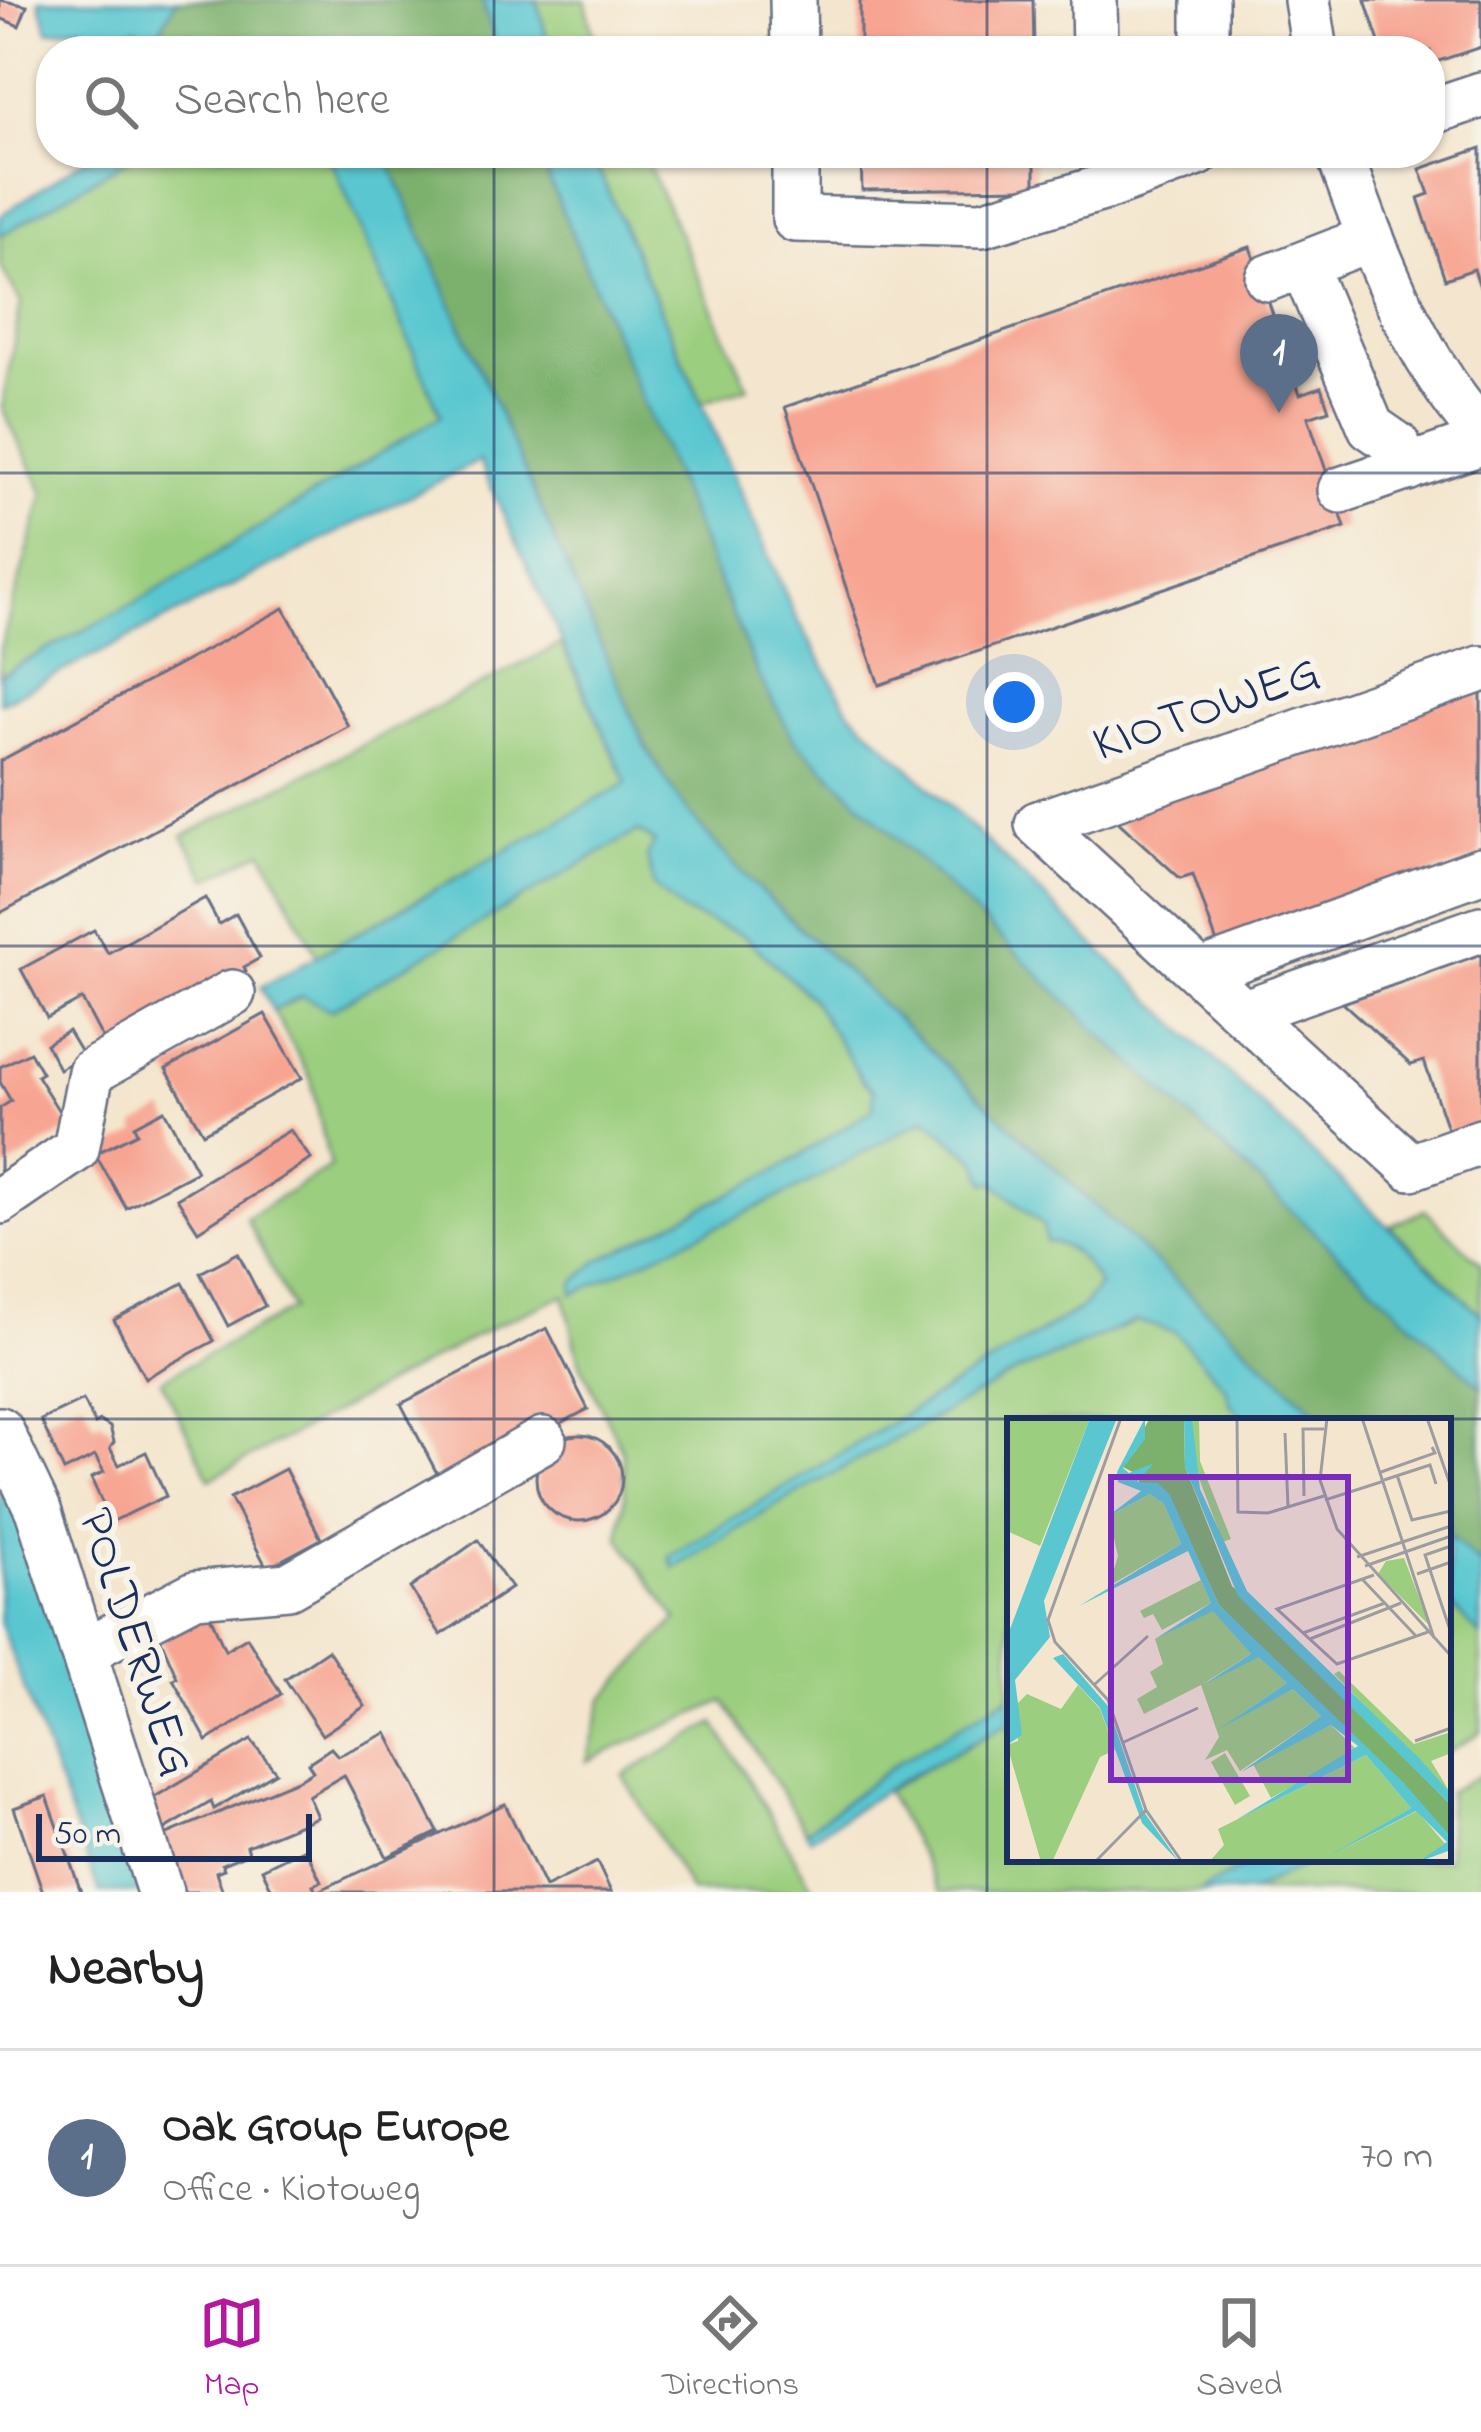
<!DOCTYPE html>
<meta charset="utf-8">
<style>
body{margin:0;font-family:"Indie Flower",sans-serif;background:#f2f2f2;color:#222}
.scale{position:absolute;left:36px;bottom:30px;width:276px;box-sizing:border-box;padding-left:12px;border:6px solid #1b2f5e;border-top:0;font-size:33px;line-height:42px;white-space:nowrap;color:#1b2f5e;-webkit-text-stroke:9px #f7f3e8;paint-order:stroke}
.you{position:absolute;left:1014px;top:702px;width:42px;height:42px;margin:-30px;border:9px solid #fff;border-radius:50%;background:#1a73e8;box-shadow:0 0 0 18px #1a73e833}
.badge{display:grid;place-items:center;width:78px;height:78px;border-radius:50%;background:#b5179e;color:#fff;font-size:39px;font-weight:700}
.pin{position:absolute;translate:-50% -99px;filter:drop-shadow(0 3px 6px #0008)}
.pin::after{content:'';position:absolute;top:63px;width:42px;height:36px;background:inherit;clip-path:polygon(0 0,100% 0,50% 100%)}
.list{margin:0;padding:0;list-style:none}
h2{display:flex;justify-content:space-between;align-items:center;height:156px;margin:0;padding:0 48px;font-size:51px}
h2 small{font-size:39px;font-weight:400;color:#767676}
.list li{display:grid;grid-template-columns:78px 1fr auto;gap:36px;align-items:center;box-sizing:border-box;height:216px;padding:0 48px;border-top:3px solid #e0e0e0}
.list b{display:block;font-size:45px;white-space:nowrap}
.list p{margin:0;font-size:39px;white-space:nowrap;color:#767676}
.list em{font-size:39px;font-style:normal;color:#767676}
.icon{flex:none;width:66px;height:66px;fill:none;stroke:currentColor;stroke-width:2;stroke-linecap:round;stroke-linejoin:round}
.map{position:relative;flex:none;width:1481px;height:1892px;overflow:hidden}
.search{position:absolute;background:#fff;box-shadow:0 3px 9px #0004;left:36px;right:36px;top:36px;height:132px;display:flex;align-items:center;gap:30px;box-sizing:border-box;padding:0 42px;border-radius:48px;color:#767676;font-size:45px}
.sheet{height:372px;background:#fff}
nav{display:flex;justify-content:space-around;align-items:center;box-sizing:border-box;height:168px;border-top:3px solid #e0e0e0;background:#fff;font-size:33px;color:#767676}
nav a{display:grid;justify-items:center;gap:6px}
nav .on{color:#b5179e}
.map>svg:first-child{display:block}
</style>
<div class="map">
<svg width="1481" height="1892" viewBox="0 0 1481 1892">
<rect width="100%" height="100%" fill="#f7f3e8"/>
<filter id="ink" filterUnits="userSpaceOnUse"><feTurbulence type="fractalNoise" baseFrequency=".00833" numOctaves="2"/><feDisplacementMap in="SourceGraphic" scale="24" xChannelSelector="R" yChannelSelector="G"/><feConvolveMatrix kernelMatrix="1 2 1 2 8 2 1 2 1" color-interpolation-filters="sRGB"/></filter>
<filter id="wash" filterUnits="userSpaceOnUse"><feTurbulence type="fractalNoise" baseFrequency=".004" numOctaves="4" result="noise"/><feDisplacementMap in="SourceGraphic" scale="48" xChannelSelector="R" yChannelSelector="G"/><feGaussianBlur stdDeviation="2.7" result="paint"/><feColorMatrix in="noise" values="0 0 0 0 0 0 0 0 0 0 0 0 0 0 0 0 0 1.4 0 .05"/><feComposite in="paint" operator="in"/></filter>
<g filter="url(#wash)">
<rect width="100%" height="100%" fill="#f4e6ce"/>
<!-- green -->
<g fill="#9bce7e" stroke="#5b7e6e" stroke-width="3">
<polygon points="537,0 585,0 598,51 550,51"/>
<polygon points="138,153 321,153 335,168 441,416 141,600 0,675 0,649 44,493 2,408 21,303 0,265 0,236"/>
<polygon points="591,153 643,153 748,387 702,403"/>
<polygon points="561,644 628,783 317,955 263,851 208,879 183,836"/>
<polygon points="637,831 655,842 683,912 743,935 812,999 863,1081 875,1090 873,1109 781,1168 797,1189 926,1118 977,1161 986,1183 993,1182 1087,1263 1099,1287 1083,1307 670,1557 674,1568 780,1503 1019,1371 1137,1321 1175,1332 1227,1388 1232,1405 1248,1421 1010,1421 1010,1696 897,1763 806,1831 724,1701 587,1761 603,1699 677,1619 619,1537 625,1496 623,1452 580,1363 564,1295 498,1324 210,1479 161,1380 292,1309 246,1218 330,1167 311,1079 273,1011"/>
<polygon points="1425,1210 1481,1264 1481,1315 1390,1226"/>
<polygon points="1448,1602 1481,1637 1481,1732 1448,1752"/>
<polygon points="1010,1722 1010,1859 1258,1859 1198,1892 940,1892 886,1791"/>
<polygon points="715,1723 815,1892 691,1892 623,1775"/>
<polygon points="1481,1775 1481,1892 1251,1892 1316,1859 1448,1859 1448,1792"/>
</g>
<!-- forest -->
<g fill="#7cb16d" stroke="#4c7066" stroke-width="3">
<polygon points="176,0 482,0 498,51 309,51 294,39 173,43 160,31"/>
<path d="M 385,153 L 538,153 L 759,677 L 942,882 L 1481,1387 L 1481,1566 L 1448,1535 L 1448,1421 L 1326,1421 C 1176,1283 1028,1143 880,1003 C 796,922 697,846 643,741 Z"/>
</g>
<!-- water -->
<g fill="#5ac7d0" stroke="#3a7b97" stroke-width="3">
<polygon points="39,0 176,0 160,30 173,43 295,39 309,51 160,51 137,28 108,36 80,26 48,31"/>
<polygon points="482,0 537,0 550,51 498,51"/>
<polygon points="94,153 138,153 0,236 0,216"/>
<path d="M 321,153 L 385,153 L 643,741 C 697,846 796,922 880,1003 C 1028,1143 1176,1283 1326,1421 L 1248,1421 L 1231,1405 L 1226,1388 L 1175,1332 L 1136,1321 L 1019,1371 L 780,1503 L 675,1568 L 669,1557 L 1083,1307 L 1099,1286 C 1087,1263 1073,1245 1046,1241 L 1043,1225 L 994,1182 L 986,1183 L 977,1161 L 926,1118 L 797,1189 L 573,1294 L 573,1284 L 598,1261 L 781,1168 L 873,1109 L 874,1090 L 863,1081 L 812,999 L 743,935 L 683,912 L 653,885 L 647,856 L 655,842 L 638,831 L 331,1010 L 302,996 L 273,1011 L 261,987 L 627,783 L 479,461 L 0,703 L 0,675 L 141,600 L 441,416 L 335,168 Z"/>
<polygon points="538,153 591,153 794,613 849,710 1481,1315 1481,1387 1091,1025 794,739 759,677"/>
<polygon points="0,1455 143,1892 99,1892 0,1623"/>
<polygon points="1448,1535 1481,1566 1481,1637 1448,1602"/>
<polygon points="1010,1696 1010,1722 902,1780 810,1838 806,1831 897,1763"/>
<polygon points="1258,1859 1316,1859 1251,1892 1198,1892"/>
</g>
<g id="blocks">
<!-- building -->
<g fill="#f7a592">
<polygon points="0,0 27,6 19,26 0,18"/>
<polygon points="860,0 1033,0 1034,51 860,51"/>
<polygon points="1365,0 1481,0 1481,47 1430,64 1430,51 1395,51 1394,48 1382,51"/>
<polygon points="1481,148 1481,287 1480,287 1474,269 1445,279 1418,198 1429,194 1420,169"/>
<polygon points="861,153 1035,153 1035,188 862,190"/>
<polygon points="1250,247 1300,394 1321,387 1329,410 1308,417 1345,527 879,685 785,407"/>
<polygon points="284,608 348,726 0,913 0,761"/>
<polygon points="1481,687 1481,857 1218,946 1193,874 1180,878 1112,816"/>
<polygon points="205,898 219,924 236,914 260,958 244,967 246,971 109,1051 82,999 47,1018 21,969 94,930 108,953"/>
<polygon points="1481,954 1481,1123 1449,1134 1424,1061 1411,1065 1343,1003"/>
<polygon points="265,1014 302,1078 203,1133 166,1069"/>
<polygon points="68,1031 83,1056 59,1069 46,1044"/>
<polygon points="30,1052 42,1073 37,1076 70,1129 0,1172 0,1108 11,1101 0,1082 0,1067"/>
<polygon points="164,1110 197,1171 126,1208 95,1154 137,1133 134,1126"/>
<polygon points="290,1130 311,1159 198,1231 177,1198"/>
<polygon points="238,1253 265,1306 228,1326 200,1273"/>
<polygon points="183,1283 214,1341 145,1378 114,1320"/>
<polygon points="547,1328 588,1409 443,1485 401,1404"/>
<polygon points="83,1400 95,1424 100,1421 110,1427 114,1442 110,1448 119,1465 146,1452 166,1496 111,1522 91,1478 104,1472 95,1456 64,1471 41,1420"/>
<circle cx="579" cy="1478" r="43"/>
<polygon points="285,1469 321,1539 267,1568 230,1498"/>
<polygon points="478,1540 511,1588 441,1635 410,1588"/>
<polygon points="209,1613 225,1650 247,1637 281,1694 207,1741 173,1679 177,1677 158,1633"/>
<polygon points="328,1650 365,1706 322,1735 285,1679"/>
<polygon points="387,1733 438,1832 387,1857 344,1775 308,1796 317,1817 247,1846 249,1853 222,1864 224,1869 216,1872 223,1892 168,1892 150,1841 300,1779 313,1771 308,1763 331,1748 338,1756"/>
<polygon points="251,1740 276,1772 214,1809 211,1802 155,1835 143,1804"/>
<polygon points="47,1796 81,1892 43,1892 14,1808"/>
<polygon points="505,1804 545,1887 597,1862 611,1892 316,1892"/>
<polygon points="305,1848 321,1881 313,1885 316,1892 273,1892 262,1869"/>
</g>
</g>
</g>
<g filter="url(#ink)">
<use href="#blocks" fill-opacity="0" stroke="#676f85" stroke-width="3"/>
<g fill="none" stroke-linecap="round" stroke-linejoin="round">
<defs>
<g id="minor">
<polyline points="793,0 794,51"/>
<polyline points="1094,0 1095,51"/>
<polyline points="1205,0 1205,51"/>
<polyline points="1307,0 1315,51"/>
<polyline points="1430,112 1481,95"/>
<polyline points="795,153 795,219 982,224 1106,187 1198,153"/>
<path d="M 1339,153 C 1374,250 1412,354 1481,432"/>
<polyline points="1303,265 1371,427 1397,445 1407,468"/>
<polyline points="1268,278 1371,238"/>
<polyline points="1341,490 1481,442"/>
<polyline points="1481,669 1038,824 1411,1167 1481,1142"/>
<polyline points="1202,972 1481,870"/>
<polyline points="1245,1012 1481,929"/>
<polyline points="0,1201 76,1149 91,1072 232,993"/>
<polyline points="0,1430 38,1510 160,1892"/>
<polyline points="83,1652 195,1594 288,1586 543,1440"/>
</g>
</defs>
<!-- minor casing -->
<use href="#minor" stroke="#676f85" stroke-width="50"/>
<!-- minor -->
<use href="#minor" stroke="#fff" stroke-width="45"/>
</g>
</g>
<!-- grid -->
<path fill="none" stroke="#1b2f5e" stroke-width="3" stroke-opacity="0.55" d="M 494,0 L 494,51M 987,0 L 987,51M 494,153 L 494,1892M 987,153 L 987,1892M 0,473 L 1481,473M 0,946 L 1481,946M 0,1419 L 1481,1419"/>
<g text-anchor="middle" stroke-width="12" stroke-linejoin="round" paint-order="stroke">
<!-- street labels -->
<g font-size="51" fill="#1b2f5e" stroke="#f7f3e8">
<text transform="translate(1205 705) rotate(-19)" y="18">KIOTOWEG</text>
<text transform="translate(139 1641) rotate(72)" y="18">POLDERWEG</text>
</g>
</g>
<!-- overview -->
<g transform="translate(1007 1418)">
<rect width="444" height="444" fill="#f4e6ce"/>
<path d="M 0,0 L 83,0 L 33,128 L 0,113 ZM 185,0 L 192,0 L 193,43 L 224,121 L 216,124 L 187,47 ZM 143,76 L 157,86 L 174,126 L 102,168 L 111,138 L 102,98 ZM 397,140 L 423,208 L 371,156 L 379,143 ZM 194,162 L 204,185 L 155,212 L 146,196 L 137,200 L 133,193 ZM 206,192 L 244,236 L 196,266 L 252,238 L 280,265 L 230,299 L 286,271 L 314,298 L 233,353 L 220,332 L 198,342 L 212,319 L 194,267 L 137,296 L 130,281 L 150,269 L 143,254 L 156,246 L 148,221 ZM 332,253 L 407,326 L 444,314 L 444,335 L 424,343 L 444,376 L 327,256 ZM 71,267 L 93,291 L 108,332 L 93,339 L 45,444 L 34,444 L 0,327 L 11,323 L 9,287 L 20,276 L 54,291 ZM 324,307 L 350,332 L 264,380 L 246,346 ZM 218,335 L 243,378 L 228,387 L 204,344 ZM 359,337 L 404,390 L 332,433 L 410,393 L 440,428 L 411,444 L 202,444 L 217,427 L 211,411 Z" fill="#9bce7e"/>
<path d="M 143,0 L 177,0 L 178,49 L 225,168 L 444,387 L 444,419 L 212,187 L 162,77 L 131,66 L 133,58 L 116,49 Z" fill="#7cb16d"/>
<path d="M 83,0 L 110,0 L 37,183 L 43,219 L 8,262 L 15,317 L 0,327 L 0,219 ZM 138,0 L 138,21 L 116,50 L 122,55 L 147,45 L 130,64 L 151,65 L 163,77 L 212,187 L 396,364 L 444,419 L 444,432 L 411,444 L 440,424 L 409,393 L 322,438 L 404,390 L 359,337 L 229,402 L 351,328 L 324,307 L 234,354 L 314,298 L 286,271 L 212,311 L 280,265 L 252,239 L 196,267 L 244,236 L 206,193 L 148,221 L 204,185 L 181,133 L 72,188 L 174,126 L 157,86 L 143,76 L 100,99 L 134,73 L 111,64 L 110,54 ZM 177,0 L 185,0 L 193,71 L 240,173 L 412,340 L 444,376 L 444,387 L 231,178 L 178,49 ZM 56,236 L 101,288 L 137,394 L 172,444 L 135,405 L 93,290 L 46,240 Z" fill="#5ac7d0"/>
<path fill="none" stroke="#9d9da1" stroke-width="3" d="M 114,0 L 41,202 L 48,224 L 101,282 L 139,392 L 175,444M 230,0 L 231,94 L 261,95 L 317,78M 320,0 L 313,62 L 330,111 L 444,238M 355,0 L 427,220M 420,0 L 444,69M 278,15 L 281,89M 374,54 L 428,35 L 425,29M 390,57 L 405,102 L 444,93M 377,62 L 423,47 L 429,66M 297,78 L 296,11 L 317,11M 318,82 L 377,63M 444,128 L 418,137 L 444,215M 350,139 L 444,108M 358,148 L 444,118M 410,156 L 444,144M 367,157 L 270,191 L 330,246 L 421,214M 355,161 L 409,218M 296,215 L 378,185M 303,221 L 394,185M 88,266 L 141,218M 408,323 L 444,310M 117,324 L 191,290M 88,444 L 139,392"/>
<path fill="#7b2cbf" fill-opacity="0.15" stroke="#7b2cbf" stroke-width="6" d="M 104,59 L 341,59 L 341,362 L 104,362 Z"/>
<rect width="444" height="444" fill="none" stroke="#1b2f5e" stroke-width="6"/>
</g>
</svg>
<div class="scale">50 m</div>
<div class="you"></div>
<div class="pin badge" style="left:1279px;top:413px;background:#5c6f8a">1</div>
<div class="search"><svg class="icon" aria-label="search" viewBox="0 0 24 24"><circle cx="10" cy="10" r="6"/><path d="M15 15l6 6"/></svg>Search here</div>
</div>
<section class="sheet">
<h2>Nearby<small></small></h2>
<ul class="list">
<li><span class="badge" style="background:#5c6f8a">1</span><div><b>Oak Group Europe</b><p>Office · Kiotoweg</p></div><em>70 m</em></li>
</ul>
</section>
<nav>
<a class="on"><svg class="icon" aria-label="map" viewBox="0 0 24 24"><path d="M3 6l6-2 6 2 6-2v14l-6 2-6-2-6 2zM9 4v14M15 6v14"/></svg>Map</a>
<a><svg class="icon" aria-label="directions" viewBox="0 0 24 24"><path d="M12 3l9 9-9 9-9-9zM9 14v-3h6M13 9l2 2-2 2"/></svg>Directions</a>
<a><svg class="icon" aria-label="saved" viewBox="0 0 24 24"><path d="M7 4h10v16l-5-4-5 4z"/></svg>Saved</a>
</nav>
